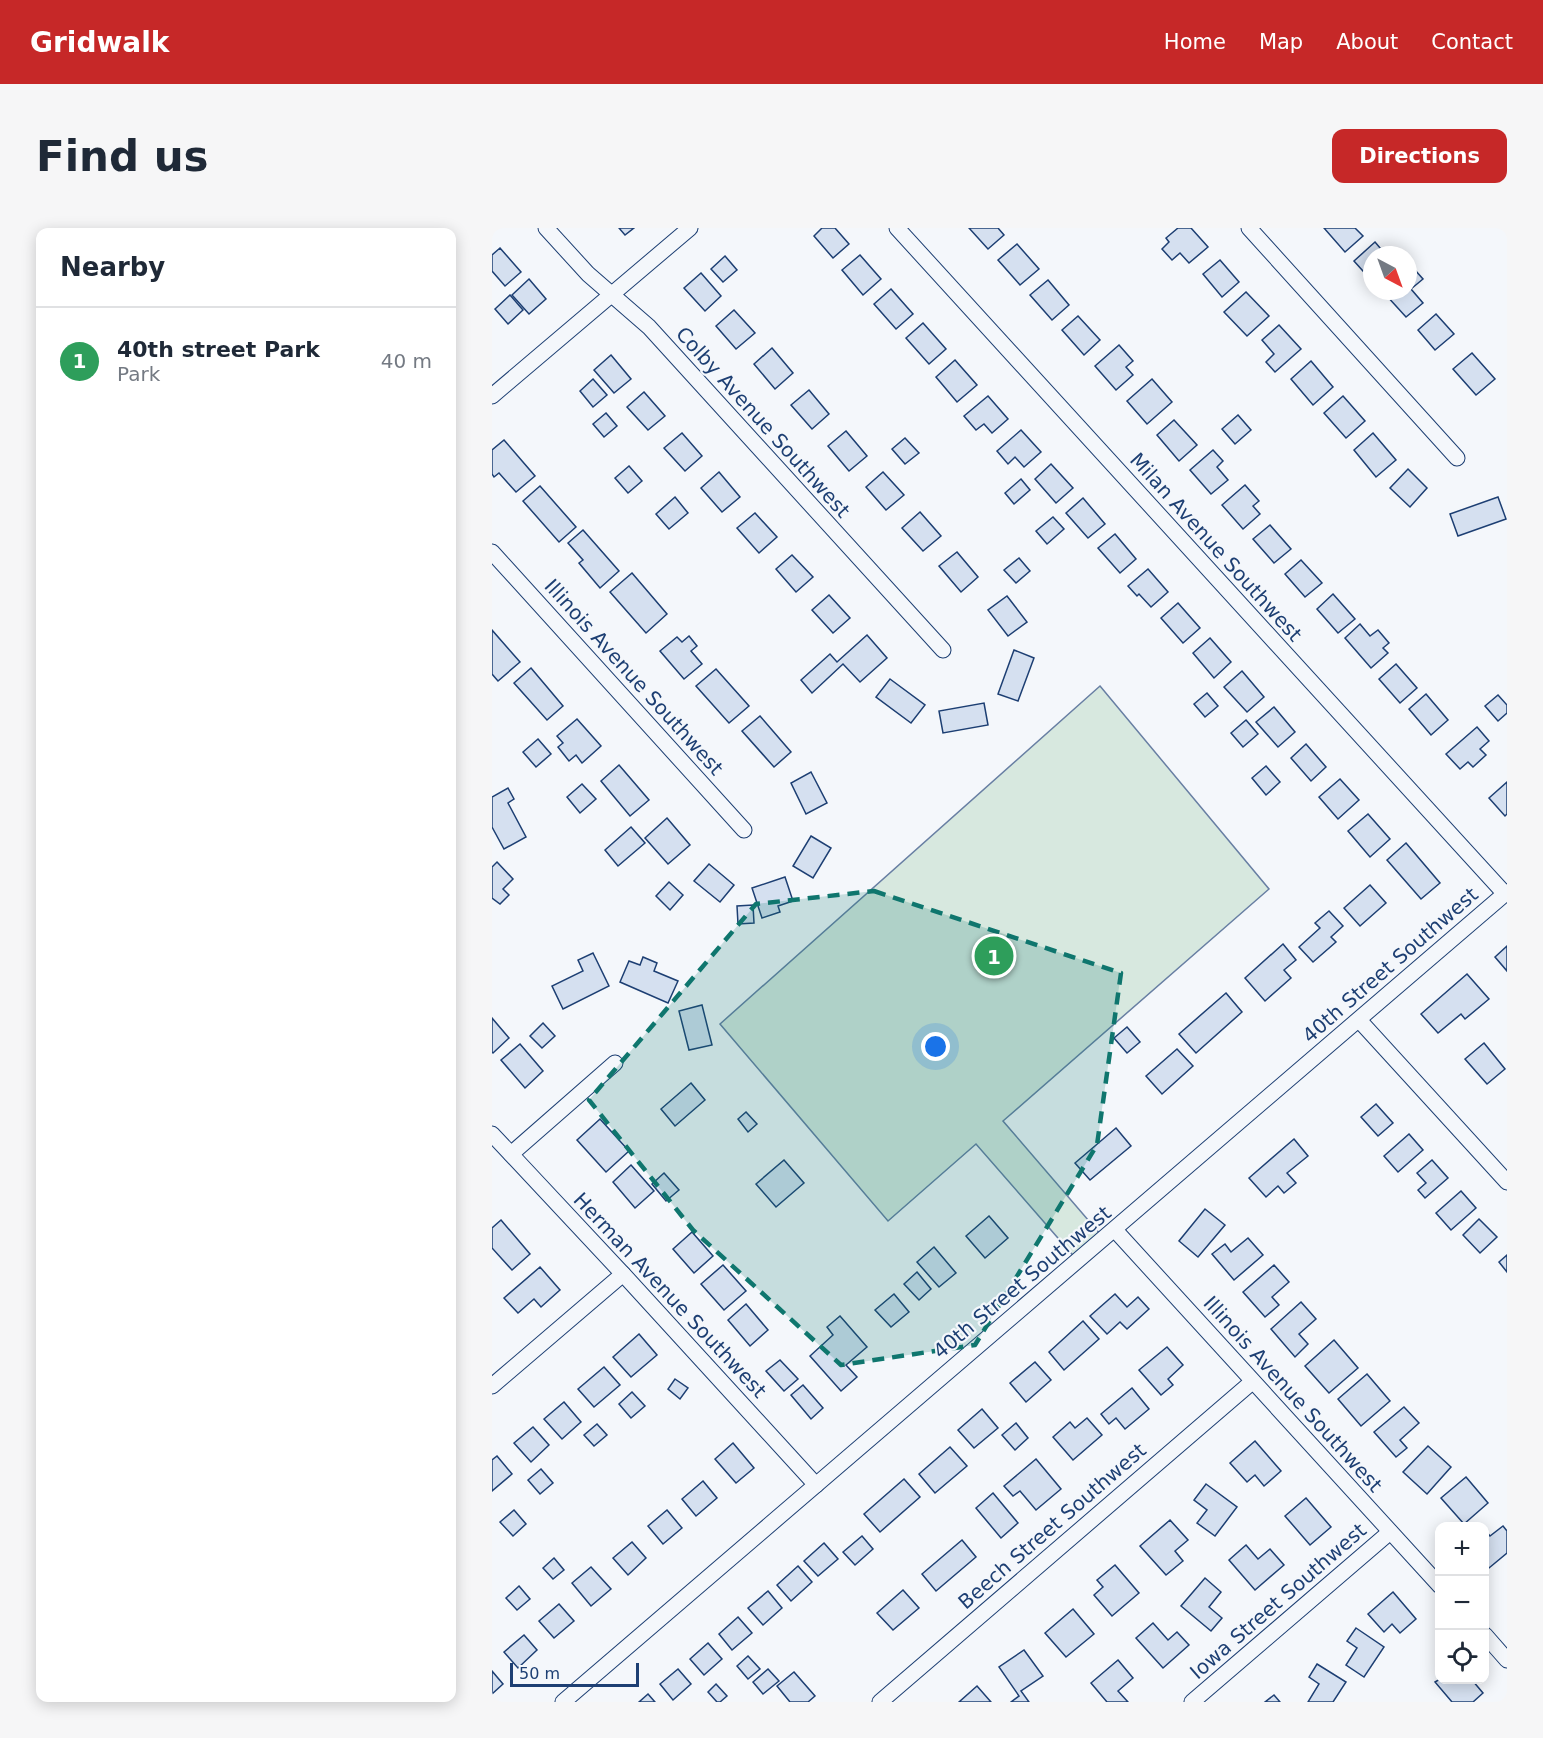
<!DOCTYPE html>
<meta charset="utf-8">
<style>
body{margin:0;font-family:"DejaVu Sans",sans-serif;background:#f6f6f7;color:#1f2937}
.controls{position:absolute;right:18px;bottom:18px;display:grid;overflow:hidden;border-radius:12px;box-shadow:0 3px 15px #0003}
.controls button{width:54px;height:54px;display:grid;place-items:center;padding:0;border:0;border-bottom:2px solid #e0e1e3;background:#fff;color:#1f2937;font:30px sans-serif}
.compass{position:absolute;left:871px;top:18px;width:54px;height:54px;border-radius:50%;background:#fff;box-shadow:0 3px 15px #0003;rotate:139deg}
.scale{position:absolute;left:18px;bottom:15px;width:129px;box-sizing:border-box;padding-left:6px;border:3px solid #1d3f73;border-top:0;font-size:16px;line-height:21px;white-space:nowrap;color:#1d3f73;-webkit-text-stroke:4px #f4f7fb;paint-order:stroke}
.you{position:absolute;left:444px;top:819px;width:21px;height:21px;margin:-15px;border:4px solid #fff;border-radius:50%;background:#1a73e8;box-shadow:0 0 0 9px #1a73e833}
.badge{display:grid;place-items:center;width:39px;height:39px;border-radius:50%;background:#c62828;color:#fff;font-size:20px;font-weight:700}
.pin{position:absolute;translate:-50% -50%;border:3px solid #fff;box-shadow:0 2px 6px #0006}
.list{margin:0;padding:0;list-style:none}
h2{display:flex;justify-content:space-between;align-items:center;height:78px;margin:0;padding:0 24px;font-size:26px}
h2 small{font-size:20px;font-weight:400;color:#747a83}
.list li{display:grid;grid-template-columns:39px 1fr auto;gap:18px;align-items:center;box-sizing:border-box;height:108px;padding:0 24px;border-top:2px solid #e0e1e3}
.list b{display:block;font-size:22px;white-space:nowrap}
.list p{margin:0;font-size:20px;white-space:nowrap;color:#747a83}
.list em{font-size:20px;font-style:normal;color:#747a83}
.icon{flex:none;width:33px;height:33px;fill:none;stroke:currentColor;stroke-width:2;stroke-linecap:round;stroke-linejoin:round}
.map{position:relative;flex:none;width:1015px;height:1474px;overflow:hidden;border-radius:12px}
header{display:flex;align-items:center;gap:36px;box-sizing:border-box;height:84px;padding:0 30px;background:#c62828;color:#fff}
header strong{font-size:28px}
nav{display:flex;gap:33px;margin-inline-start:auto;font-size:21px}
.intro{display:flex;align-items:center;justify-content:space-between;box-sizing:border-box;height:144px;padding:0 36px}
h1{margin:0;font-size:42px}
.button{padding:15px 27px;border-radius:12px;background:#c62828;color:#fff;font-size:21px;font-weight:700}
main{display:flex;gap:36px;padding:0 36px}
aside{flex:1;background:#fff;border-radius:12px;box-shadow:0 3px 15px #0003}
.map>svg:first-child{display:block}
</style>
<header>
<strong>Gridwalk</strong>
<nav><a>Home</a><a>Map</a><a>About</a><a>Contact</a></nav>
</header>
<div class="intro"><h1>Find us</h1><a class="button">Directions</a></div>
<main>
<aside>
<h2>Nearby<small></small></h2>
<ul class="list">
<li><span class="badge" style="background:#2e9e5b">1</span><div><b>40th street Park</b><p>Park</p></div><em>40 m</em></li>
</ul>
</aside>
<div class="map">
<svg width="1015" height="1474" viewBox="0 0 1015 1474">
<rect width="100%" height="100%" fill="#f4f7fb"/>
<!-- green -->
<polygon fill="#d7e8df" stroke="#687fa3" stroke-width="1.5" points="608,458 777,661 511,893 609,1007 586,1033 484,916 396,993 228,796"/>
<!-- building -->
<g fill="#d5e0f0" stroke="#1d3f73" stroke-width="1.5">
<polygon points="127,0 142,0 133,7"/>
<polygon points="330,0 343,0 357,16 341,30 322,8"/>
<polygon points="477,0 506,0 512,7 496,21"/>
<polygon points="686,0 699,0 716,19 697,35 688,25 680,32 670,21 677,14 674,10"/>
<polygon points="832,0 863,0 871,8 853,24"/>
<polygon points="883,14 894,27 880,27 880,53 862,33"/>
<polygon points="525,16 547,41 528,57 506,32"/>
<polygon points="8,20 29,44 13,58 0,43 0,27"/>
<polygon points="368,27 389,51 371,67 350,42"/>
<polygon points="233,28 245,42 231,54 219,41"/>
<polygon points="728,32 747,54 730,69 711,46"/>
<polygon points="923,42 931,51 919,61 931,75 914,89 894,67 898,63 916,63 916,48"/>
<polygon points="209,45 229,68 213,83 192,60"/>
<polygon points="37,51 54,71 37,86 20,67"/>
<polygon points="556,52 577,77 560,92 538,67"/>
<polygon points="399,61 421,86 404,101 382,76"/>
<polygon points="754,64 777,88 755,108 732,84"/>
<polygon points="18,67 31,82 16,96 3,81"/>
<polygon points="242,82 263,105 244,121 224,98"/>
<polygon points="944,86 962,106 943,122 926,102"/>
<polygon points="586,88 608,112 592,127 570,102"/>
<polygon points="431,95 454,121 437,136 414,110"/>
<polygon points="787,97 809,121 783,144 774,134 782,126 770,112"/>
<polygon points="627,117 641,133 634,139 641,147 624,162 603,138"/>
<polygon points="280,120 301,145 283,161 262,136"/>
<polygon points="980,125 1003,151 984,167 961,141"/>
<polygon points="119,127 139,151 122,165 102,142"/>
<polygon points="463,132 485,157 465,174 444,149"/>
<polygon points="819,133 841,159 821,177 799,151"/>
<polygon points="101,151 115,167 101,179 88,163"/>
<polygon points="660,151 680,174 655,196 635,173"/>
<polygon points="317,162 337,186 320,201 299,177"/>
<polygon points="152,164 173,188 156,202 135,179"/>
<polygon points="496,168 516,191 500,205 492,196 484,202 472,188"/>
<polygon points="851,168 873,193 854,210 832,185"/>
<polygon points="114,185 125,198 112,209 101,196"/>
<polygon points="746,187 759,202 743,216 730,201"/>
<polygon points="682,192 705,217 687,233 665,207"/>
<polygon points="529,202 549,224 532,239 523,229 516,236 505,223"/>
<polygon points="354,203 375,228 357,243 336,218"/>
<polygon points="190,205 210,228 193,243 172,220"/>
<polygon points="881,205 904,232 884,249 862,222"/>
<polygon points="413,210 427,225 413,236 400,221"/>
<polygon points="12,212 43,248 24,264 7,245 2,249 0,246 0,222"/>
<polygon points="721,222 731,233 725,239 736,252 719,266 698,242"/>
<polygon points="559,236 581,260 564,275 543,251"/>
<polygon points="137,238 150,253 136,265 123,250"/>
<polygon points="916,241 935,260 918,279 898,260"/>
<polygon points="227,244 248,269 230,284 209,260"/>
<polygon points="391,244 412,267 394,282 374,259"/>
<polygon points="529,251 538,262 522,276 513,265"/>
<polygon points="753,257 767,273 761,278 768,286 751,301 730,277"/>
<polygon points="48,258 84,299 67,314 31,273"/>
<polygon points="183,269 196,285 177,301 164,286"/>
<polygon points="1006,269 1014,291 966,308 958,286"/>
<polygon points="591,270 613,296 596,310 574,285"/>
<polygon points="428,284 449,308 431,323 410,300"/>
<polygon points="263,285 285,309 267,325 245,300"/>
<polygon points="561,289 572,301 555,316 544,303"/>
<polygon points="778,297 799,321 782,335 761,311"/>
<polygon points="91,302 127,343 108,360 87,335 91,332 76,315"/>
<polygon points="623,306 644,331 628,345 606,320"/>
<polygon points="465,324 486,349 469,364 447,338"/>
<polygon points="300,327 321,349 304,364 284,341"/>
<polygon points="527,330 538,343 524,355 512,342"/>
<polygon points="809,332 830,355 813,369 793,346"/>
<polygon points="656,341 676,364 659,379 647,366 645,368 636,358"/>
<polygon points="140,345 175,386 154,405 118,364"/>
<polygon points="841,366 863,391 846,405 825,381"/>
<polygon points="337,367 358,390 341,405 320,382"/>
<polygon points="515,368 535,394 516,408 496,382"/>
<polygon points="686,375 708,400 691,415 669,390"/>
<polygon points="868,396 878,408 886,402 897,415 891,420 896,425 879,440 853,410"/>
<polygon points="0,402 28,434 6,453 0,446"/>
<polygon points="375,407 395,430 368,454 351,436 320,465 309,452 338,426 345,434"/>
<polygon points="197,408 205,418 199,423 210,436 192,451 168,423 185,409 190,414"/>
<polygon points="718,410 739,434 722,450 701,425"/>
<polygon points="522,422 542,430 526,473 506,466"/>
<polygon points="904,436 925,460 908,475 887,451"/>
<polygon points="39,440 71,478 55,492 22,455"/>
<polygon points="224,441 257,478 237,495 204,458"/>
<polygon points="750,443 772,469 755,484 732,459"/>
<polygon points="398,451 433,477 419,495 384,469"/>
<polygon points="715,465 726,478 713,489 702,476"/>
<polygon points="934,466 956,492 939,507 917,481"/>
<polygon points="1006,467 1015,477 1015,485 1006,493 993,478"/>
<polygon points="492,475 496,497 451,505 447,483"/>
<polygon points="782,479 803,504 786,519 764,494"/>
<polygon points="268,488 299,524 282,539 250,503"/>
<polygon points="85,491 109,518 90,535 84,527 77,533 66,519 71,515 65,508"/>
<polygon points="754,492 766,506 751,519 739,505"/>
<polygon points="985,499 997,513 988,521 994,527 981,539 976,534 968,541 954,526"/>
<polygon points="46,511 59,526 44,539 31,524"/>
<polygon points="814,516 834,539 819,553 799,530"/>
<polygon points="127,537 157,572 138,588 109,553"/>
<polygon points="774,538 788,554 774,567 760,550"/>
<polygon points="319,544 335,575 314,586 299,555"/>
<polygon points="848,551 867,572 846,591 827,569"/>
<polygon points="1015,554 1015,586 1013,588 997,570"/>
<polygon points="90,556 104,571 88,585 75,569"/>
<polygon points="16,560 22,571 16,575 34,609 12,621 0,599 0,569"/>
<polygon points="876,586 898,611 878,629 856,603"/>
<polygon points="175,590 198,617 176,636 153,610"/>
<polygon points="139,599 153,615 126,638 113,622"/>
<polygon points="319,608 339,620 321,650 301,638"/>
<polygon points="914,615 948,655 929,671 895,632"/>
<polygon points="5,634 21,651 11,661 17,667 8,676 0,670 0,639"/>
<polygon points="217,636 242,657 228,674 202,653"/>
<polygon points="293,649 301,673 286,678 288,684 270,690 260,660"/>
<polygon points="177,654 191,667 178,682 164,668"/>
<polygon points="878,657 894,675 868,698 852,680"/>
<polygon points="261,677 262,695 246,696 245,678"/>
<polygon points="837,683 851,698 839,709 844,714 821,734 807,719 828,700 823,695"/>
<polygon points="791,716 804,732 792,742 799,750 773,773 753,750"/>
<polygon points="1015,718 1015,743 1003,729"/>
<polygon points="101,725 117,758 71,781 60,758 91,743 86,732"/>
<polygon points="151,729 165,735 162,743 186,753 176,775 128,754 137,733 148,737"/>
<polygon points="975,746 997,771 973,791 969,786 946,805 929,786"/>
<polygon points="734,765 750,784 704,825 687,806"/>
<polygon points="210,777 220,817 197,822 187,783"/>
<polygon points="0,790 17,810 1,825 0,824"/>
<polygon points="51,795 63,808 50,820 38,808"/>
<polygon points="635,799 648,814 635,825 622,810"/>
<polygon points="992,815 1013,841 995,856 973,831"/>
<polygon points="28,816 51,843 33,860 9,832"/>
<polygon points="685,821 701,838 670,866 654,848"/>
<polygon points="199,855 213,872 183,898 169,881"/>
<polygon points="884,876 901,895 886,908 869,889"/>
<polygon points="254,884 265,896 256,904 246,891"/>
<polygon points="108,891 137,923 114,944 85,912"/>
<polygon points="624,900 639,918 598,952 583,935"/>
<polygon points="917,906 931,922 906,944 892,928"/>
<polygon points="802,911 816,928 795,945 804,955 792,965 786,958 774,969 757,950"/>
<polygon points="292,932 312,955 284,979 264,956"/>
<polygon points="940,932 956,950 933,970 926,962 934,955 925,945"/>
<polygon points="139,937 162,963 143,980 121,954"/>
<polygon points="172,945 187,962 174,973 160,956"/>
<polygon points="969,963 984,980 959,1002 944,985"/>
<polygon points="713,981 733,997 706,1029 687,1013"/>
<polygon points="497,988 516,1010 493,1030 474,1008"/>
<polygon points="987,991 1005,1009 988,1025 971,1007"/>
<polygon points="9,992 38,1026 20,1042 0,1020 0,1000"/>
<polygon points="200,1004 221,1028 202,1045 181,1021"/>
<polygon points="756,1010 771,1027 742,1052 720,1026 733,1016 739,1024"/>
<polygon points="442,1019 464,1045 447,1059 425,1034"/>
<polygon points="1015,1027 1015,1044 1007,1034"/>
<polygon points="231,1037 254,1063 232,1082 209,1056"/>
<polygon points="782,1037 797,1054 780,1069 787,1077 773,1089 751,1064"/>
<polygon points="48,1039 68,1062 49,1079 42,1071 26,1085 12,1070"/>
<polygon points="425,1044 439,1061 427,1072 412,1056"/>
<polygon points="402,1066 417,1084 399,1099 383,1082"/>
<polygon points="623,1066 635,1079 646,1069 657,1081 635,1101 628,1094 615,1106 598,1088"/>
<polygon points="809,1074 824,1091 807,1106 816,1116 803,1129 779,1101"/>
<polygon points="254,1076 276,1102 258,1118 236,1092"/>
<polygon points="348,1088 375,1119 354,1137 365,1149 349,1163 318,1128 341,1107 335,1099"/>
<polygon points="591,1093 607,1111 572,1142 557,1124"/>
<polygon points="147,1106 165,1127 139,1149 121,1129"/>
<polygon points="842,1112 866,1140 837,1165 813,1138"/>
<polygon points="675,1119 691,1137 676,1151 681,1157 669,1167 647,1142"/>
<polygon points="288,1132 306,1151 292,1163 274,1143"/>
<polygon points="543,1134 559,1152 534,1174 518,1155"/>
<polygon points="112,1139 128,1157 102,1179 86,1161"/>
<polygon points="875,1146 898,1173 869,1198 846,1171"/>
<polygon points="183,1151 196,1160 188,1171 176,1161"/>
<polygon points="311,1157 331,1180 319,1191 299,1167"/>
<polygon points="640,1160 657,1181 633,1201 624,1190 617,1196 609,1186"/>
<polygon points="140,1164 153,1178 139,1190 127,1176"/>
<polygon points="72,1174 89,1194 70,1211 52,1191"/>
<polygon points="912,1179 927,1195 908,1212 915,1220 904,1229 882,1204"/>
<polygon points="490,1181 506,1200 482,1220 466,1202"/>
<polygon points="595,1190 610,1207 581,1232 561,1209 578,1194 583,1200"/>
<polygon points="524,1195 536,1210 523,1222 510,1207"/>
<polygon points="105,1196 115,1207 102,1218 92,1207"/>
<polygon points="41,1199 57,1217 39,1234 22,1215"/>
<polygon points="763,1213 789,1243 772,1258 763,1247 755,1254 738,1235"/>
<polygon points="241,1215 262,1240 244,1255 223,1231"/>
<polygon points="936,1218 959,1239 935,1266 911,1244"/>
<polygon points="458,1219 475,1238 443,1265 427,1246"/>
<polygon points="5,1228 20,1246 0,1263 0,1232"/>
<polygon points="544,1231 569,1261 544,1282 528,1263 521,1268 512,1258"/>
<polygon points="49,1241 61,1255 48,1266 36,1252"/>
<polygon points="974,1249 996,1275 972,1296 949,1270"/>
<polygon points="412,1251 428,1269 388,1304 372,1286"/>
<polygon points="211,1253 225,1270 204,1288 190,1271"/>
<polygon points="714,1256 745,1279 723,1308 705,1295 715,1282 702,1272"/>
<polygon points="501,1265 526,1295 509,1310 484,1280"/>
<polygon points="814,1270 839,1299 818,1317 793,1288"/>
<polygon points="22,1282 34,1296 21,1308 8,1294"/>
<polygon points="175,1282 190,1300 171,1316 156,1298"/>
<polygon points="678,1292 696,1312 683,1323 691,1333 674,1347 648,1318"/>
<polygon points="1011,1298 1015,1303 1015,1325 997,1340 993,1334 993,1302 998,1308"/>
<polygon points="370,1308 381,1321 363,1337 351,1324"/>
<polygon points="470,1312 484,1329 444,1363 430,1346"/>
<polygon points="140,1314 154,1330 136,1347 121,1330"/>
<polygon points="332,1315 346,1331 326,1348 312,1333"/>
<polygon points="754,1317 766,1331 778,1321 792,1337 763,1362 737,1332"/>
<polygon points="62,1330 72,1342 61,1351 51,1340"/>
<polygon points="623,1337 647,1365 620,1388 602,1367 611,1359 605,1352"/>
<polygon points="306,1338 320,1354 299,1373 285,1357"/>
<polygon points="99,1339 119,1361 99,1378 80,1355"/>
<polygon points="713,1350 729,1364 717,1379 730,1390 719,1403 689,1378"/>
<polygon points="27,1358 38,1371 25,1382 14,1370"/>
<polygon points="411,1362 427,1380 401,1402 385,1385"/>
<polygon points="276,1363 290,1380 271,1397 256,1380"/>
<polygon points="901,1364 924,1391 908,1405 900,1396 892,1404 876,1386"/>
<polygon points="67,1376 82,1393 62,1410 47,1393"/>
<polygon points="581,1381 602,1406 574,1429 553,1405"/>
<polygon points="246,1389 260,1405 240,1422 227,1406"/>
<polygon points="661,1395 676,1412 685,1404 697,1417 671,1440 644,1410"/>
<polygon points="864,1400 892,1419 872,1449 854,1437 865,1420 855,1413"/>
<polygon points="32,1407 45,1422 26,1440 12,1424"/>
<polygon points="216,1415 230,1431 212,1447 198,1431"/>
<polygon points="532,1422 551,1448 529,1463 537,1474 519,1474 527,1468 507,1439"/>
<polygon points="256,1428 268,1441 256,1451 245,1438"/>
<polygon points="626,1432 641,1450 626,1463 636,1474 615,1474 599,1455"/>
<polygon points="825,1436 854,1454 841,1474 816,1474 827,1456 817,1449"/>
<polygon points="186,1441 199,1456 181,1472 168,1456"/>
<polygon points="276,1441 287,1453 271,1466 261,1454"/>
<polygon points="0,1443 11,1456 0,1466"/>
<polygon points="302,1444 323,1468 316,1474 298,1474 285,1458"/>
<polygon points="948,1451 980,1452 991,1465 981,1474 960,1474 943,1454"/>
<polygon points="224,1456 235,1468 228,1474 225,1474 216,1464"/>
<polygon points="485,1458 499,1474 467,1474"/>
<polygon points="156,1466 163,1474 147,1474"/>
<polygon points="782,1467 788,1474 773,1474"/>
</g>
<g fill="none" stroke-linecap="round" stroke-linejoin="round">
<defs>
<g id="street">
<polyline points="54,0 96,46 157,99 451,422"/>
<polyline points="405,0 1013,666"/>
<polyline points="757,0 965,230"/>
<polyline points="0,168 198,0"/>
<polyline points="0,324 252,602"/>
<polyline points="867,792 1015,954"/>
<polyline points="0,906 131,1046 324,1257"/>
<polyline points="19,926 123,835"/>
<polyline points="623,1002 948,1358"/>
<polyline points="0,1158 131,1046"/>
<polyline points="993,1407 1015,1432"/>
<polyline points="71,1474 1015,664"/>
<polyline points="388,1474 760,1154"/>
<polyline points="700,1474 898,1304"/>
</g>
</defs>
<!-- street casing -->
<use href="#street" stroke="#1d3f73" stroke-width="17"/>
<!-- street -->
<use href="#street" stroke="#f4f7fb" stroke-width="15"/>
</g>
<!-- marked area -->
<path fill="#0f766e" fill-opacity="0.2" stroke="#0f766e" stroke-width="4.5" stroke-dasharray="12 8" stroke-linejoin="round" d="M 382,663 L 629,745 L 605,917 L 483,1117 L 349,1137 L 201,1002 L 97,872 L 264,676 Z"/>
<g text-anchor="middle" stroke-width="4.5" stroke-linejoin="round" paint-order="stroke">
<!-- street labels -->
<g font-size="20" fill="#1d3f73" stroke="#f4f7fb">
<text transform="translate(271 194) rotate(48)" y="7">Colby Avenue Southwest</text>
<text transform="translate(724 319) rotate(48)" y="7">Milan Avenue Southwest</text>
<text transform="translate(142 449) rotate(48)" y="7">Illinois Avenue Southwest</text>
<text transform="translate(898 737) rotate(-41)" y="7">40th Street Southwest</text>
<text transform="translate(530 1054) rotate(-40)" y="7">40th Street Southwest</text>
<text transform="translate(178 1067) rotate(47)" y="7">Herman Avenue Southwest</text>
<text transform="translate(801 1166) rotate(48)" y="7">Illinois Avenue Southwest</text>
<text transform="translate(560 1298) rotate(-41)" y="7">Beech Street Southwest</text>
<text transform="translate(786 1373) rotate(-41)" y="7">Iowa Street Southwest</text>
</g>
</g>
</svg>
<div class="controls">
<button>+</button>
<button>−</button>
<button><svg class="icon" aria-label="locate" viewBox="0 0 24 24"><circle cx="12" cy="12" r="6"/><path d="M12 2v4M12 18v4M2 12h4M18 12h4"/></svg></button>
</div>
<svg class="compass" viewBox="-18 -18 36 36"><path d="M0-13l5 13h-10z" fill="#e53935"/><path d="M0 13l5-13h-10z" fill="#747a83"/></svg>
<div class="scale">50 m</div>
<div class="you"></div>
<div class="pin badge" style="left:502px;top:728px;background:#2e9e5b">1</div>
</div>
</main>
